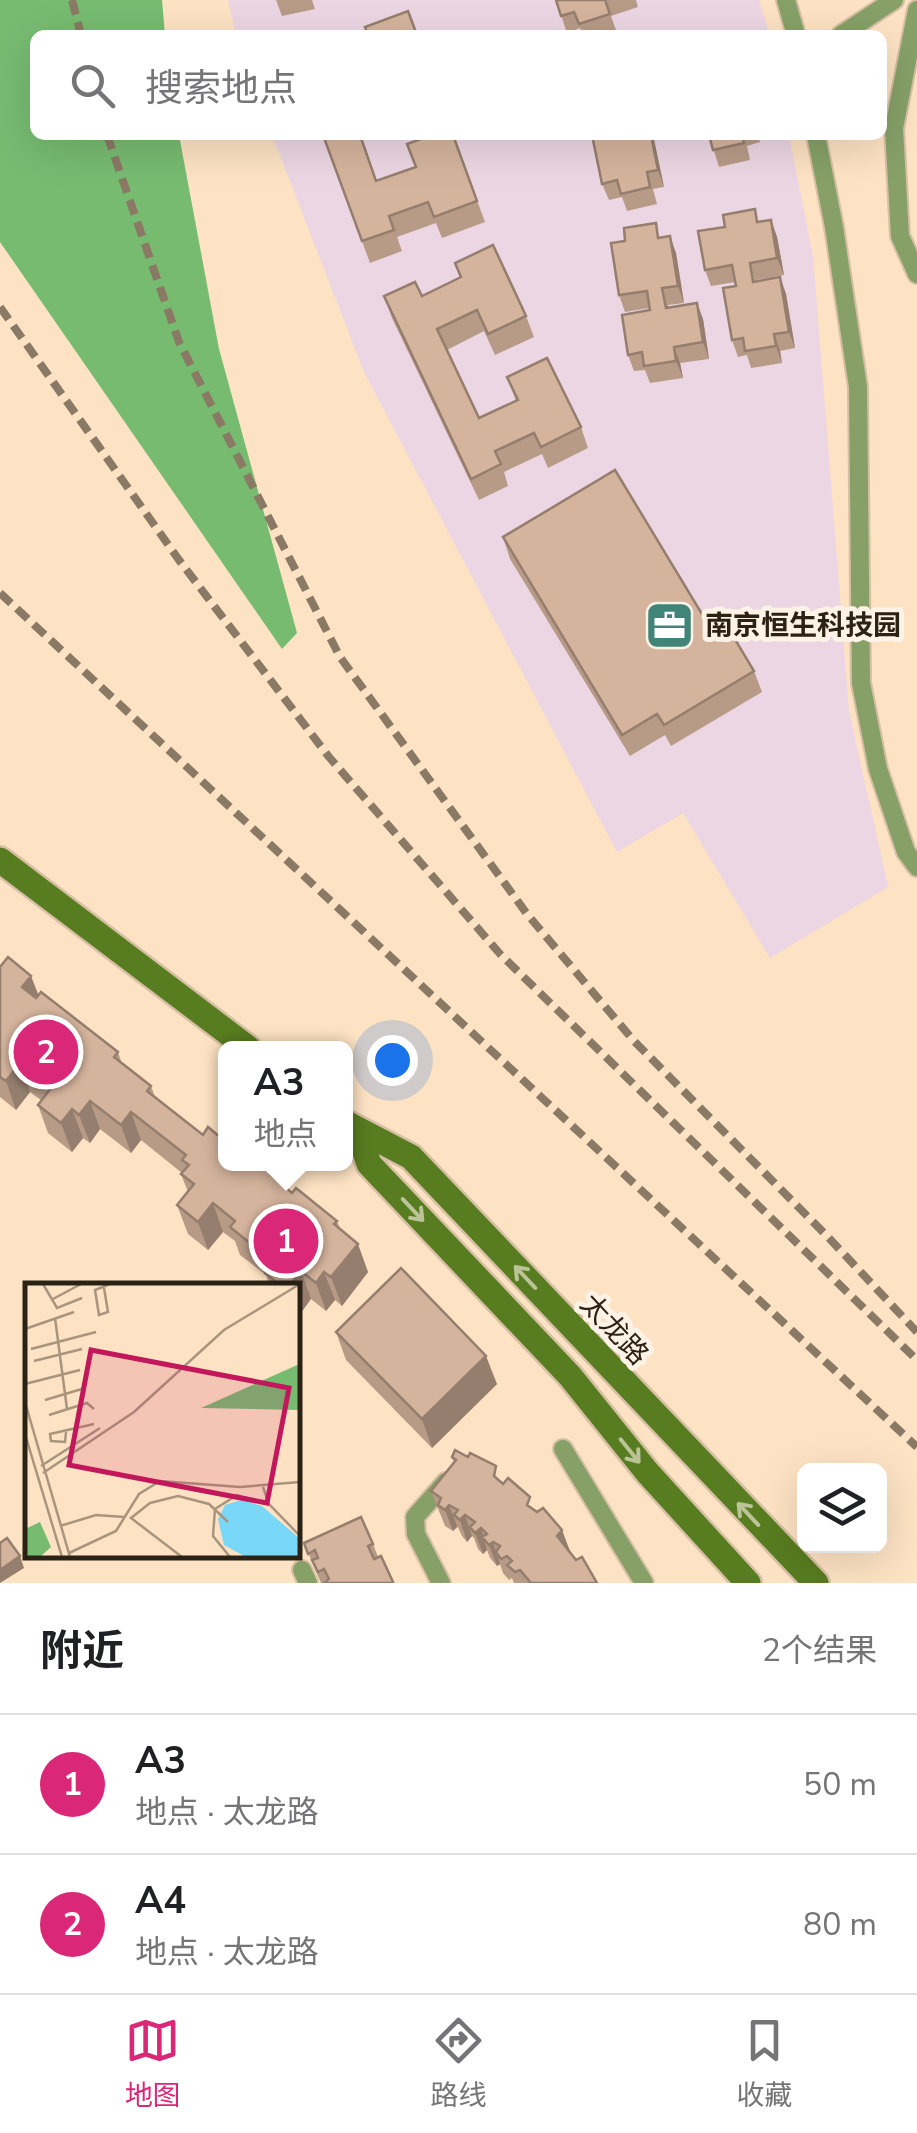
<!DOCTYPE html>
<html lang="zh">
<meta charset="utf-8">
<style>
body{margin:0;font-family:"Nunito Sans","Noto Sans SC",sans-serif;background:#f6f6f6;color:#202124}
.controls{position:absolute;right:30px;bottom:30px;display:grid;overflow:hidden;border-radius:15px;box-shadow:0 10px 40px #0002}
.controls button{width:90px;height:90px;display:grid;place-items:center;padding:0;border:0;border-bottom:2px solid #e0e0e0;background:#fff;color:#202124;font:50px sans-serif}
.you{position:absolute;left:392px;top:1060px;width:35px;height:35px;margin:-25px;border:8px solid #fff;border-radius:50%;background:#1a73e8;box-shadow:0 0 0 15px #1a73e833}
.badge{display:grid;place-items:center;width:65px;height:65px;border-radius:50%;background:#db2777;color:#fff;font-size:32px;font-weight:700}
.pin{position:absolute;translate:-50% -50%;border:5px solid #fff;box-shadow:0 2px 10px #0006}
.popup{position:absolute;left:218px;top:1041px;width:135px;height:130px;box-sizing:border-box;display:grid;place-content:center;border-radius:15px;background:#fff;filter:drop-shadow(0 2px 8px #0005);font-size:32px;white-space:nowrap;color:#757577}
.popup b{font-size:38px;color:#202124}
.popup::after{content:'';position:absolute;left:50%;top:100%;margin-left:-20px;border:20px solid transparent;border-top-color:#fff}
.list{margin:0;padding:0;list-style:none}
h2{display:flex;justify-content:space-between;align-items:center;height:130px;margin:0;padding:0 40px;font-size:42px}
h2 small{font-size:32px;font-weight:400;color:#757577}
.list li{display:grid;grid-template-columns:65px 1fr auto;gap:30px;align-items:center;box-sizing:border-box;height:140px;padding:0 40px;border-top:2px solid #e0e0e0}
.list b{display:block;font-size:38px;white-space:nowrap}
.list p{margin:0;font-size:32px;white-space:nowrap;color:#757577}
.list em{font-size:32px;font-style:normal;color:#757577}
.icon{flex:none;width:55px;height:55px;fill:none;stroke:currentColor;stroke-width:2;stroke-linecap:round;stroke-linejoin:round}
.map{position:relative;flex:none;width:917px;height:1583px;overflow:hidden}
.search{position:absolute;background:#fff;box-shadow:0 10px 40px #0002;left:30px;right:30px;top:30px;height:110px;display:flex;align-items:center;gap:25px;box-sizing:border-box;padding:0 35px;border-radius:15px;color:#757577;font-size:38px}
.sheet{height:410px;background:#fff}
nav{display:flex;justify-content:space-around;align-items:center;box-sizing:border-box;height:140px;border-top:2px solid #e0e0e0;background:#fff;font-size:28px;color:#757577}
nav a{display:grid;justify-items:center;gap:5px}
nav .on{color:#db2777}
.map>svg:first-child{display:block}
</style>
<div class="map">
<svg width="917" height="1583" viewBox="0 0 917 1583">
<rect width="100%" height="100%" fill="#fde2c3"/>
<!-- commercial -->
<g fill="#ecd6e3">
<polygon points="228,0 759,0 770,35 236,35"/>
<polygon points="272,135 789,135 813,256 849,711 888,887 770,958 683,813 617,852 364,372"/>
</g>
<!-- forest -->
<polygon fill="#77bb71" points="0,0 162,0 165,35 35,35 35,135 179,135 219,349 297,633 282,649 0,242"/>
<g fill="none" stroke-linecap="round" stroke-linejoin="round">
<defs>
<g id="lane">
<polyline points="786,0 796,35"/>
<polyline points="917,10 894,128 900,236 917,274"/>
<polyline points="841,35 894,0"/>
<polyline points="816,135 834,227 858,387 861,683 878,769 906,852 917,867"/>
<polyline points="563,1449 644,1583"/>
<polyline points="302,1570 308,1583"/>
<polyline points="441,1583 416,1534 415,1517 446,1482"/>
</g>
<g id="secondary">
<polyline points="0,860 248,1048"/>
<polyline points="346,1123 411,1157 816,1583"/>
<polyline points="358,1132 369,1164 570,1376 647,1472 748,1583"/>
</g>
</defs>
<!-- lane casing -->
<use href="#lane" stroke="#d7bfa4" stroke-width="22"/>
<!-- secondary casing -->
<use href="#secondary" stroke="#d7bfa4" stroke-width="30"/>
<!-- lane -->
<use href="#lane" stroke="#86a068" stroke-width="18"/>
<!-- secondary -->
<use href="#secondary" stroke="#587c20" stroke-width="25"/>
<!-- rail -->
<g stroke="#8a7964" stroke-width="8" stroke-dasharray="15 8" stroke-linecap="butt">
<polyline points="72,0 81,35"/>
<polyline points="107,135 179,342 340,657 527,914 634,1041 827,1236 917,1332"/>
<polyline points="0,307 179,560 329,757 501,955 917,1360"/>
<polyline points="0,593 917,1447"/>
</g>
</g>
<!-- wall -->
<g fill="#b79b87">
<polygon points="276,0 312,0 315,9 282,16"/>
<polygon points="556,0 636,0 638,7 611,16 616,30 603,35 583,35 580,28 567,33"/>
<polygon points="323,135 376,181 415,167 453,135 485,222 442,238 436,223 397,237 402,251 370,263"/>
<polygon points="653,135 664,187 653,189 657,204 627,211 622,197 609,200 602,184"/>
<polygon points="709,135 758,135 760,142 747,146 750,160 719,167"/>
<polygon points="771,220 777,237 784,275 756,280 756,281 780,277 786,294 795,348 780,351 782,363 751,368 747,355 738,357 732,340 736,282 711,286 705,270 760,222"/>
<polygon points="661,237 676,253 684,303 668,305 669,307 703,319 709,359 680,363 683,378 650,383 645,370 634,371 628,355 649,308 625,312 619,295"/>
<polygon points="455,263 526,316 534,337 495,355 484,331 447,350 479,418 516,401 507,377 581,427 588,448 548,468 542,454 504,472 508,486 479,500 392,318 384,296 422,296 460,278"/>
<polygon points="503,537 717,639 754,671 762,692 671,746 665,735 630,756 510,559"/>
<polygon points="0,967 118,1052 122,1064 151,1086 155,1097 203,1135 277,1181 292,1193 337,1221 340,1229 368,1272 342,1306 335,1300 326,1311 311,1299 298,1286 270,1286 266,1275 240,1255 235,1241 223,1232 208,1250 188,1234 177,1205 188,1192 181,1174 182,1173 141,1140 131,1153 100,1129 90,1143 83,1138 72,1152 48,1133 38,1105 41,1100 30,1092 16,1110 0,1097"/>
<polygon points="336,1332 497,1384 432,1448 346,1360"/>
<polygon points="452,1457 502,1483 536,1512 562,1530 569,1552 597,1583 514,1583 512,1578 509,1580 503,1573 500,1564 497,1566 490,1558 487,1550 483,1554 478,1549 474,1538 472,1536 467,1542 462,1536 458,1527 453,1531 445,1526 431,1491 454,1463"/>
<polygon points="304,1543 373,1544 378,1557 381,1556 394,1583 321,1583"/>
</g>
<!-- shaded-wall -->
<g fill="#957e6e">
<polygon points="651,135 653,135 664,187 658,170"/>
<polygon points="771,220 777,237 784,275 777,258"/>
<polygon points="670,236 676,253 684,303 678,286"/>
<polygon points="780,277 786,294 795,348 789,332"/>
<polygon points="697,303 703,319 709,359 703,342"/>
<polygon points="774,334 780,351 782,363 776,346"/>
<polygon points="674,347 680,363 683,378 676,361"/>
<polygon points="31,976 42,1004 22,987"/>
<polygon points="20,1063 30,1092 16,1110 6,1081"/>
<polygon points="90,1101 100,1129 90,1143 79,1115"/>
<polygon points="72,1109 83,1138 72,1152 61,1123"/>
<polygon points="131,1112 141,1140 131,1153 121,1125"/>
<polygon points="213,1203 223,1232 208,1250 198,1222"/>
<polygon points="259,1242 269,1270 265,1275 255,1247"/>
<polygon points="358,1244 368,1272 342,1306 331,1277"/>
<polygon points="301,1271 311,1299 298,1317 298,1286 289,1286"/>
<polygon points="324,1272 335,1300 326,1311 316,1283"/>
<polygon points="486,1356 497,1384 432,1448 422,1419"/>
<polygon points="449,1505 457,1526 453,1531 445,1510"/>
<polygon points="465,1515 472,1536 467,1542 460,1520"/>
<polygon points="481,1528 487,1550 483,1554 475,1533"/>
<polygon points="562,1530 570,1551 565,1557 557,1536"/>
<polygon points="493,1542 500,1564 497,1566 489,1545"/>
<polygon points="20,1556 24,1568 0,1583 0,1570"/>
</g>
<!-- building -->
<g fill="#d5b49d" stroke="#957e6e" stroke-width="2.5">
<polygon points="556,0 605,0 610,14 579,24 574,12 561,16"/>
<polygon points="408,11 417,35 368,35 365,27"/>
<polygon points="323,135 360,135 376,181 416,167 407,144 432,135 453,135 477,201 434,217 428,202 389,216 394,230 362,241"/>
<polygon points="592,135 651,135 658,170 647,172 650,187 621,194 617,180 602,184"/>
<polygon points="709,135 742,135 744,143 713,150"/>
<polygon points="755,209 757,222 771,220 777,258 750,263 753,282 780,277 789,332 774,334 776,346 745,351 743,338 732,340 723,288 736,286 732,265 705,270 698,231 725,227 723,215"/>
<polygon points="656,223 658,238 670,236 678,286 662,288 666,308 697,303 703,342 674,347 676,361 644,366 642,352 628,355 622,315 650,310 647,291 619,295 611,243 625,241 624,228"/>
<polygon points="493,245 526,316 488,334 477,310 437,329 479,418 518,400 507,377 547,358 581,427 541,447 534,433 495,451 501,464 471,479 384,296 415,282 422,296 461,277 455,263"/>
<polygon points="615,470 717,639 730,631 754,671 664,725 657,714 622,735 503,537"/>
<polygon points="8,957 31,976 22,987 36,998 41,992 118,1052 114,1057 151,1086 147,1091 203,1135 208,1127 226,1142 226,1164 264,1164 274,1172 271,1175 292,1193 296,1188 337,1221 334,1224 358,1244 331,1277 324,1272 316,1283 301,1271 289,1286 281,1286 265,1273 278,1257 259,1242 255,1247 230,1227 235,1221 213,1203 198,1222 177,1205 194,1184 181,1174 189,1165 182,1160 186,1155 131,1112 121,1125 90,1101 79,1115 72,1109 61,1123 38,1105 51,1088 20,1063 6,1081 0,1077 0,967"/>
<polygon points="401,1268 486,1356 422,1419 336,1332"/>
<polygon points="455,1450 468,1457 470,1453 496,1466 494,1476 503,1484 508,1478 530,1497 527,1505 537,1512 543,1508 562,1530 557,1536 576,1560 582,1557 597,1583 531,1583 520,1570 515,1572 507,1565 512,1561 507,1556 501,1559 496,1552 500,1546 493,1542 489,1545 482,1537 487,1534 481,1528 475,1533 470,1527 475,1522 465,1515 460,1520 454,1515 458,1510 449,1505 445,1510 438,1505 441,1498 431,1491 456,1460 452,1457"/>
<polygon points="361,1517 373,1544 368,1546 374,1559 381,1556 393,1582 391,1583 324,1583 329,1579 324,1569 318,1572 312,1560 318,1558 315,1550 308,1554 304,1543"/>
<polygon points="7,1538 20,1556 0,1570 0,1543"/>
</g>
<!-- one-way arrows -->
<defs><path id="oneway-shaft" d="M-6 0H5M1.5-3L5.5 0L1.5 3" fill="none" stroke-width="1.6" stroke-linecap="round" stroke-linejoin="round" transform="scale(2.5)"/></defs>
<g stroke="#bbc397">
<use href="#oneway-shaft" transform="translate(413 1210) rotate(47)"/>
<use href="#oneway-shaft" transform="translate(525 1277) rotate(-133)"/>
<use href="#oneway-shaft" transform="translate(630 1451) rotate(51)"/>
<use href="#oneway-shaft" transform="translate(748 1514) rotate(-133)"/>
</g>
<!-- icons -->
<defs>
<symbol id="office-square" viewBox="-11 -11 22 22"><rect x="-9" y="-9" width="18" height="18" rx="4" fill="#418579" stroke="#fdf2e6"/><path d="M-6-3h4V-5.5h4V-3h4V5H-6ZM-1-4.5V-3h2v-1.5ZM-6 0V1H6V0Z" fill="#fff"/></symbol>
</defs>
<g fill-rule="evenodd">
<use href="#office-square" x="642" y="598" width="55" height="55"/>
</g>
<g text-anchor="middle" stroke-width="10" stroke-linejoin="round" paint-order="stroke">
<!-- poi labels -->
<g font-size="28" font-weight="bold" fill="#2b2216" stroke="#fdf2e6" text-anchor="start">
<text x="705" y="635">南京恒生科技园</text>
</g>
<!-- street labels -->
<g font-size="28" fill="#2b2216" stroke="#fdf2e6">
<text transform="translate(615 1329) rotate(47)" y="10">太龙路</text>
</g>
</g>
<!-- overview -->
<g transform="translate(25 1283)">
<rect width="275" height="275" fill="#fde2c3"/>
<path d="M 275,81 L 275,127 L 176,125 L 270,83 ZM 15,239 L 26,264 L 15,274 L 0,274 L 0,246 Z" fill="#77bb71"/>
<path d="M 216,217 L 237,223 L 275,256 L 275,274 L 221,274 L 199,262 L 193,236 L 200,222 Z" fill="#79d7f7"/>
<path fill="none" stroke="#a9957e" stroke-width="2.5" d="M 18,1 L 32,25 L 57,15M 79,5 L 83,29 L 74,32 L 70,7 L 85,1M 28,16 L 56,1M 30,35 L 42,126M 0,46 L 49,29M 6,66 L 71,49M 9,78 L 57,66M 0,101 L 55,87M 20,117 L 60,105M 0,119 L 45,274M 24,132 L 62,120 L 69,126M 41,149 L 40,159 L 26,158 L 25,151 L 69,141M 0,151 L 37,274M 16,183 L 75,145M 18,190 L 109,129 L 199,47 L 275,1M 238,204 L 244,221 L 275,253M 35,243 L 71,232 L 99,234M 44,270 L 91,248 L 114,211 L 135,198 L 215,204 L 275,199M 157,274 L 106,235 L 125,220 L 153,213 L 184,221 L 203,239M 205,274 L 188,253 L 190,226 L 212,212 L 244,221"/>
<path fill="#c2185b" fill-opacity="0.15" stroke="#c2185b" stroke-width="5" d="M 66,67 L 264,105 L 242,220 L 44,182 Z"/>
<rect width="275" height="275" fill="none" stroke="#2b2216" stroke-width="5"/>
</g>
</svg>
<div class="controls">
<button><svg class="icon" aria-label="layers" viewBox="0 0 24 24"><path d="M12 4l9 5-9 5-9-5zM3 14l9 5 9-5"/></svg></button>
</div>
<div class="you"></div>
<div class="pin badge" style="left:286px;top:1241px">1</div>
<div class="popup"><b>A3</b>地点</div>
<div class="pin badge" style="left:46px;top:1052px">2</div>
<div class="search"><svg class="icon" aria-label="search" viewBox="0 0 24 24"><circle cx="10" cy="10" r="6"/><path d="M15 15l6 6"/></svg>搜索地点</div>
</div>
<section class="sheet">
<h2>附近<small>2个结果</small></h2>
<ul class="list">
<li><span class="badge">1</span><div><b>A3</b><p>地点 · 太龙路</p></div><em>50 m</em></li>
<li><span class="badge">2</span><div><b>A4</b><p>地点 · 太龙路</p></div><em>80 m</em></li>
</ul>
</section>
<nav>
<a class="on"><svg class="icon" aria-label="map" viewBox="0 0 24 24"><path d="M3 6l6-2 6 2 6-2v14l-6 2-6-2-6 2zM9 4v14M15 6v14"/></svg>地图</a>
<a><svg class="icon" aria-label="directions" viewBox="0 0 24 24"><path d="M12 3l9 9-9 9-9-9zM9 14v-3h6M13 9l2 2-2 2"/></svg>路线</a>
<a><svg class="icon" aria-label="saved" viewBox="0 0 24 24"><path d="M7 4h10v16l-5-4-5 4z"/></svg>收藏</a>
</nav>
